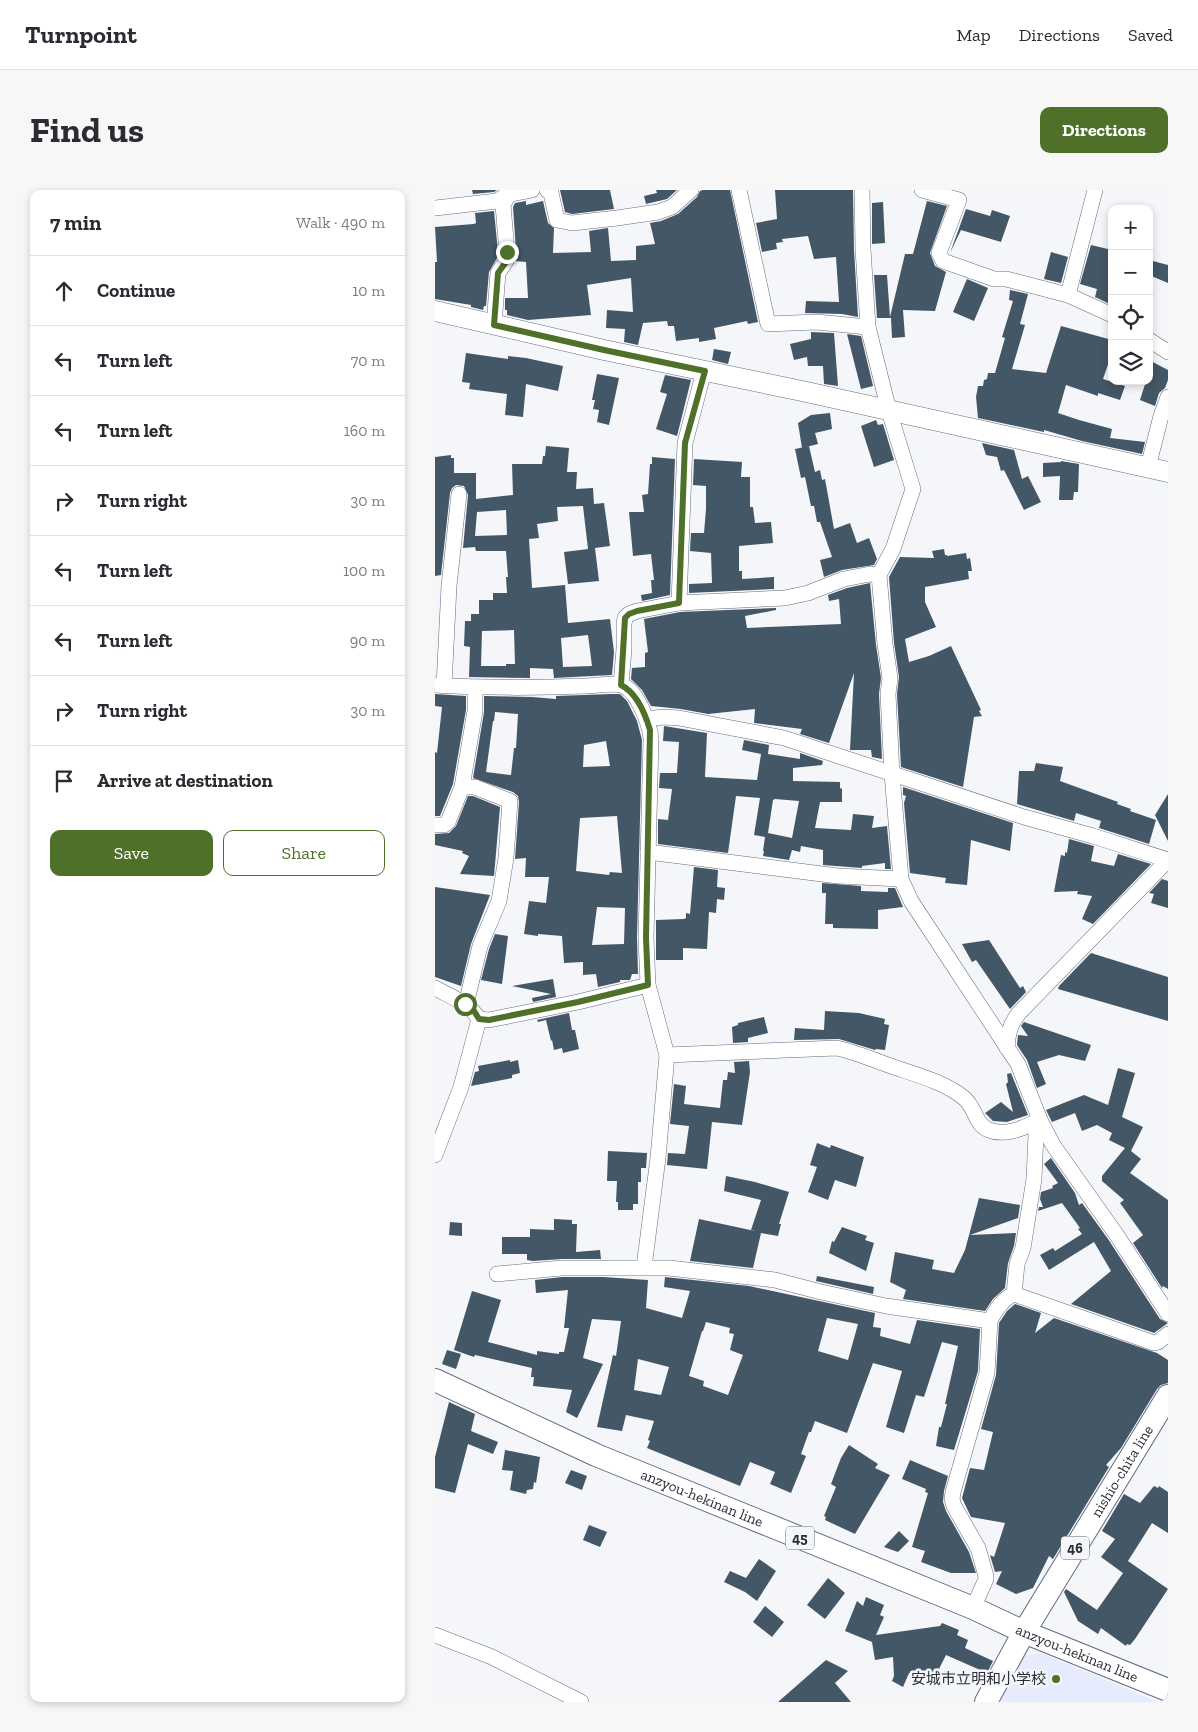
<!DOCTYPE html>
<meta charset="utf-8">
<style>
body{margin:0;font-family:"Zilla Slab","Noto Sans JP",serif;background:#f7f7f7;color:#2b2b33}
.controls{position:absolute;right:15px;top:15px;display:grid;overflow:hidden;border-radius:10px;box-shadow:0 2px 8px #0003}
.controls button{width:45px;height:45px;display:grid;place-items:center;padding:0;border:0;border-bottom:1px solid #e1e1e2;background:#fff;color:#2b2b33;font:25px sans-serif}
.stop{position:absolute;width:15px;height:15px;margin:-11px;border:4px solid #4e7028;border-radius:50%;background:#fff}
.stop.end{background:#4e7028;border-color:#fff;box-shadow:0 1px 5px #0008}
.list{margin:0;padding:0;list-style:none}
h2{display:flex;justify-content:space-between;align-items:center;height:65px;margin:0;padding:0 20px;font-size:21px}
h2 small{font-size:16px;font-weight:400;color:#7c7c81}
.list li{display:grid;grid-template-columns:32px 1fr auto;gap:15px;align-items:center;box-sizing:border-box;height:70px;padding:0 20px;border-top:1px solid #e1e1e2}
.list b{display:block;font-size:19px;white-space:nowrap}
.list em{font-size:16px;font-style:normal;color:#7c7c81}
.actions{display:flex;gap:10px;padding:15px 20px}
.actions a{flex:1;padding:11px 0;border:1px solid #4e7028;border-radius:10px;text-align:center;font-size:18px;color:#4e7028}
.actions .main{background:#4e7028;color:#fff}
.icon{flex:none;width:28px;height:28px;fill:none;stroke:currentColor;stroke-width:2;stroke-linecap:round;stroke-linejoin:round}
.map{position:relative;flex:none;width:733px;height:1512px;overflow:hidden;border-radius:10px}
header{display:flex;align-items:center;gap:30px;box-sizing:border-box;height:70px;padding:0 25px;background:#fff;border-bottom:1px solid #e1e1e2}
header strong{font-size:24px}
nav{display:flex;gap:28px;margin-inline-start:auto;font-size:18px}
.intro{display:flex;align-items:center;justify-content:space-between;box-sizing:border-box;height:120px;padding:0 30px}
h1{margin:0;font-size:35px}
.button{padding:12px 22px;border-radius:10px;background:#4e7028;color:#fff;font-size:18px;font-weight:700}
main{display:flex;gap:30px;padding:0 30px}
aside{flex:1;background:#fff;border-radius:10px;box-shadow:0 2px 8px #0003}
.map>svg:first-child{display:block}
</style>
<header>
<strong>Turnpoint</strong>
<nav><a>Map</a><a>Directions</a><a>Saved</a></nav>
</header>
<div class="intro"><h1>Find us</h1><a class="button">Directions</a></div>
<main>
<aside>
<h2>7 min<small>Walk · 490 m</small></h2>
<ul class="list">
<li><svg class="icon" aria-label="ahead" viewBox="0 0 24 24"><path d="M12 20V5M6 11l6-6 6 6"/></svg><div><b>Continue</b></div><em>10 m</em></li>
<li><svg class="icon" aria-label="left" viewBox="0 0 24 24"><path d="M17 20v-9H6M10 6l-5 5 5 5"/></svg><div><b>Turn left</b></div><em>70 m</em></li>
<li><svg class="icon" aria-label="left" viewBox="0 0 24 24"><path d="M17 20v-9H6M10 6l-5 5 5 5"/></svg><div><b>Turn left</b></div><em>160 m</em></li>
<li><svg class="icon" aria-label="right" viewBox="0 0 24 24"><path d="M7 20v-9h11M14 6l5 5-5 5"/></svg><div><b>Turn right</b></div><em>30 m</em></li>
<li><svg class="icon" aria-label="left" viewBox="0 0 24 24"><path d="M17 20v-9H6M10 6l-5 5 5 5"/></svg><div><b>Turn left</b></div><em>100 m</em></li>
<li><svg class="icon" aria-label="left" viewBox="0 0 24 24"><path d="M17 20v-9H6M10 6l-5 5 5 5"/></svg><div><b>Turn left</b></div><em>90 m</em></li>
<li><svg class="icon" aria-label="right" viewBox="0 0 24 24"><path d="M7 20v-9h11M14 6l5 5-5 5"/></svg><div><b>Turn right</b></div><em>30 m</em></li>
<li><svg class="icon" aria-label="arrive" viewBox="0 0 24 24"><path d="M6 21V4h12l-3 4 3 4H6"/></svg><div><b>Arrive at destination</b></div></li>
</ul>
<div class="actions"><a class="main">Save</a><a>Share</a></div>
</aside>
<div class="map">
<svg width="733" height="1512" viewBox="0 0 733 1512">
<rect width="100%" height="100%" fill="#f4f6fa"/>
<!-- built -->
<polygon fill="#e6ecfe" points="606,1463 723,1512 562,1512 587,1466"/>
<!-- building -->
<g fill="#445766" fill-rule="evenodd">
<polygon points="37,0 62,0 59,2 38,4"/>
<polygon points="125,0 175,0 179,19 137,24 130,22"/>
<polygon points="221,0 242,0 232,9 211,14 209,6 222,3"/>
<polygon points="268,0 295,0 323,132 313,134 312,131 279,138 281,149 264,152 264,148 241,151 239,136 233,136 232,131 208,133 203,155 189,152 190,139 171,138 172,120 198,122 196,88 152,95 156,125 93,130 72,125 72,120 70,120 70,108 93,108 91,72 80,71 81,61 78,17 80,13 91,11 91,15 108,11 113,33 119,38 118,63 156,62 154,41 173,38 176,71 201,70 201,56 220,54 215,33 226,31 243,24 262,7 265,1"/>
<polygon points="340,0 418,0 419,60 423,127 407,124 370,123 371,111 404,112 401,67 379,69 373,46 347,49 348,52 341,53 342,59 327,62 321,33 342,29"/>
<polygon points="492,11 512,16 495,63 500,76 511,82 500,121 468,120 470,147 457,148 456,128 442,128 439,85 452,85 455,127 470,64 478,64"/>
<polygon points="448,12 450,53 437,54 437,13"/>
<polygon points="531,19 555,26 557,20 575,26 566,52 526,40 515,63"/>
<polygon points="59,21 63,62 62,68 54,82 51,116 49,116 48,120 36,117 36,115 0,109 0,72 2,72 0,37 39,34 41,33 40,23"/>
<polygon points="656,55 677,60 677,115 660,107 662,99 645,94"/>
<polygon points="616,62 633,67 626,93 609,89"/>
<polygon points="714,70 733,75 733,93 714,85"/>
<polygon points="532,89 553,98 539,131 518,122"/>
<polygon points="575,100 593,104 585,134 590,135 577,179 611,183 626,136 677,150 677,163 668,189 690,196 685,210 663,203 663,206 631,195 623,223 644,230 677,239 675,248 710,252 707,264 647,251 609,240 609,242 543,228 541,207 543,196 548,196 549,190 552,189 553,183 560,183 570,148 567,147 578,111 574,110"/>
<polygon points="376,142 399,143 403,196 389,194 388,176 373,176 372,167 359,170 355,154 376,149"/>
<polygon points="412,144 426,146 438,196 426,199"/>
<polygon points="279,159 296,162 293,174 277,170"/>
<polygon points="31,163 73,169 73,166 91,168 128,176 123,201 91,194 88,227 70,225 72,204 34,199 35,193 27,192"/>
<polygon points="714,170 733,180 733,190 730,198 724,203 720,216 705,210 711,191 714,191"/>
<polygon points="162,184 184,188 174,235 162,232 164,220 158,219 160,210 157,210"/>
<polygon points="230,185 256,190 242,246 221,239 232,204 225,202"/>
<polygon points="395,223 397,239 380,243 383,254 367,258 363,233 376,225"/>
<polygon points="441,230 443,235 448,234 459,270 439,277 426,236"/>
<polygon points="547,253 579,260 587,289 593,286 606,312 589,320 569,280 566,281 562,267 551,265"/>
<path d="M 111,256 L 134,258 L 132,282 L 142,282 L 141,299 L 158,298 L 159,314 L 169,313 L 175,356 L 160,358 L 164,391 L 133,394 L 129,362 L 153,359 L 148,316 L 122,317 L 123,331 L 102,334 L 104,348 L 94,349 L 97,398 L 130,395 L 133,433 L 175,429 L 179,462 L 177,485 L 119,488 L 118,479 L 95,478 L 95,488 L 34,487 L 35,457 L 29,456 L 30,431 L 36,431 L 36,424 L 44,424 L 44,410 L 58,410 L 58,403 L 72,403 L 71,387 L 73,387 L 71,361 L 41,361 L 40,357 L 28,358 L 33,305 L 29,296 L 21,295 L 17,298 L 15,303 L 6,385 L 0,386 L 0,267 L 16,265 L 16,268 L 19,268 L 19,283 L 41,283 L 41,309 L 78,305 L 77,274 L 107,274 L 108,266 L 110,266 ZM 71,320 L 72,345 L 40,346 L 42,322 ZM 79,440 L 80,474 L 71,474 L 71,476 L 46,476 L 47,441 ZM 153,445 L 157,476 L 128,477 L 126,448 Z"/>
<polygon points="374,256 380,282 385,280 387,290 390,289 399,339 415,333 422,353 434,348 442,369 439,375 407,380 389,387 385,370 397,367 385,332 382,332 379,316 376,316 370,287 366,288 360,259"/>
<polygon points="217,267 240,269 235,405 207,411 206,405 217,403 216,390 219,390 216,364 198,366 194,322 209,322 207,305 213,304 215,274 217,274"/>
<polygon points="259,269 307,272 306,287 315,287 315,317 318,317 320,333 336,332 338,353 304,356 304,381 307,381 307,389 339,387 339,399 254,403 254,394 277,393 276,363 255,361 256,343 269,343 271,319 271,296 258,295"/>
<polygon points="626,271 644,274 643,302 639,302 638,310 624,310 625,286 608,287 608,273 626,272"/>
<polygon points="509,359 510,365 512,365 512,366 531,363 532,369 535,368 537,381 533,381 534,389 490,397 490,412 501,437 470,449 474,472 494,466 516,456 546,520 544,521 547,526 539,527 528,597 466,577 462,504 464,487 459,453 454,387 465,367 499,368 497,361"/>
<polygon points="435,393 441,455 446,488 444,504 447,569 437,567 436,560 415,560 419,483 394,553 365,544 367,539 319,533 320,519 273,524 246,519 216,516 207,500 196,489 197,478 210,477 210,463 213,462 209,429 245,422 341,418 341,420 310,426 312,438 406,434 404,409 394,411 393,405 412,398"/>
<polygon points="0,504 31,506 31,520 18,594 5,626 0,626 0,562 2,563 7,517 0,516"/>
<path d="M 176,504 L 185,504 L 192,511 L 202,531 L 207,550 L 202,748 L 203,784 L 197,784 L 195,790 L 185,790 L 185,792 L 163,797 L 161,784 L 148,785 L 148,772 L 129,773 L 127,746 L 103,744 L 103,746 L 89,744 L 94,711 L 111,713 L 114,687 L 90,687 L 91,668 L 80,669 L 84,612 L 83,606 L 78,602 L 38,588 L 49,522 L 49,506 L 97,507 L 121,509 L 121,506 ZM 60,522 L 83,524 L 81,558 L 79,558 L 76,585 L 51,582 L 58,531 L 59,531 ZM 171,551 L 175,576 L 148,577 L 149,555 ZM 182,626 L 187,683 L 175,682 L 174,685 L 141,681 L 145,628 ZM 162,717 L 190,718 L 189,754 L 157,755 Z"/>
<path d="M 229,536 L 272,543 L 270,587 L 322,590 L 326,564 L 307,560 L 309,550 L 334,555 L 333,564 L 365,569 L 365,563 L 388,571 L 387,575 L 358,578 L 358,591 L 405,592 L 405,598 L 407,599 L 407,612 L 385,612 L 380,638 L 416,640 L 418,624 L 439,626 L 437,638 L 452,636 L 456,679 L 450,679 L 450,673 L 427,676 L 427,678 L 388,675 L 388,660 L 366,656 L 365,662 L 357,660 L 354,670 L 328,666 L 329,661 L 328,661 L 330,647 L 319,645 L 325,608 L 301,606 L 293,663 L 223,654 L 223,629 L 233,630 L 237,599 L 224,598 L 225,583 L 242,583 L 244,552 L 228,551 ZM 340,609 L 364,611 L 357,648 L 333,643 L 338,610 Z"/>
<polygon points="601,573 628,577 625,591 683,612 682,614 696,619 695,621 721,630 714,654 664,638 666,631 641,623 639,631 582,614 584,581 599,581"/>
<polygon points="468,597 578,633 575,661 536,650 532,695 510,693 511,688 475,683 469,613 471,606 468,605"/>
<polygon points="733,604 733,651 720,625"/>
<polygon points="33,606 38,606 65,617 59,686 25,684 34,666 27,663 28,661 0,655 0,644 14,643 21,636"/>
<polygon points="634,649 659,656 656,671 679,676 683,664 716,674 658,734 647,729 657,706 642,704 643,701 619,702 626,665 630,666 630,662 632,663"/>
<polygon points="259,677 283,680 282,697 290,698 289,710 282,709 281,723 274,722 272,759 248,758 248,770 221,770 221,730 249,729 251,728 251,723 255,724"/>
<polygon points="727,689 733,691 733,718 716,713 719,704 714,703"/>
<polygon points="387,693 426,696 426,701 453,702 453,698 460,698 468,717 443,720 443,739 398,738 398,734 390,734 391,703 387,703"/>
<polygon points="0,697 55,705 36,754 26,796 0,787"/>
<polygon points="60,744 73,746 67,794 46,790 54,759"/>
<polygon points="554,750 585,798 588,796 591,802 575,819 541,770 537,772 527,754"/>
<polygon points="656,763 733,787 733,831 623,799 624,796"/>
<polygon points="118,789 121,807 98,812 97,808 116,804 77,796"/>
<polygon points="390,821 424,823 450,829 449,834 454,835 450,860 441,859 440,860 404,849 359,850 360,838 389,840"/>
<polygon points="134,823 137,840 140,840 144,859 128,863 127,858 119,860 117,850 116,851 111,830 103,832 102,830"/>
<polygon points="329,827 333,843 313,848 313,852 298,853 297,837 303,835 303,833"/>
<polygon points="589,832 656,855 650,871 624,865 602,872 611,894 602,898 592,870 582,855 583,845 593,846 586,836"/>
<polygon points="75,870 75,872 83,870 85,883 77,885 77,888 36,896 40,882 44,881 43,876"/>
<polygon points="314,871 315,882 307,935 277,932 272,979 232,975 233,963 250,964 254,936 235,934 239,894 251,896 249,914 285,918 288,890 292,890 293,882 300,883 299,872"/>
<polygon points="683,878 700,883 687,927 708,937 696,961 706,969 695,983 733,1010 733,1099 728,1096 727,1098 698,1053 708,1045 685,1013 689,1010 667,991 667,986 690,958 674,950 677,943 662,935 647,941 640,923 617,932 611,920 649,905 673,915"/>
<polygon points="576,883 593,925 572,932 558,931 550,923 566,912 578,922 571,894 573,892 572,884"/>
<polygon points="382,953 395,958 396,955 429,967 421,997 400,990 393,1010 373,1002 382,977 375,975"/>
<polygon points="173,961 212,963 211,978 206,978 206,992 203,992 203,1014 198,1014 198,1020 183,1020 183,1012 181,1012 182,991 172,991"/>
<polygon points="616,968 640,1003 644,1015 647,1013 673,1049 725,1129 733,1133 719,1143 636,1114 676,1081 659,1052 614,1080 605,1065 618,1058 620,1061 647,1044 643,1039 645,1038 627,1013 603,1021 604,1017 608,1017 605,1009 606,1002 618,998 617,996 623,993 609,974"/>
<polygon points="291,986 320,992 354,1002 344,1034 346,1034 343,1046 326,1043 318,1078 255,1071 264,1029 320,1041 316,1040 326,1010 289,1001"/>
<polygon points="544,1008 585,1015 583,1028 535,1045 581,1043 579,1056 573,1073 570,1098 558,1109 550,1121 468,1109 471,1100 455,1092 460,1062 499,1070 497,1079 519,1083 530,1060"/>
<polygon points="119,1029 137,1030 137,1034 142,1034 141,1062 165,1060 166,1069 127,1069 98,1071 92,1070 92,1064 67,1064 67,1047 95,1047 95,1039 119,1040"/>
<polygon points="15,1032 27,1033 27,1046 14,1045"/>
<polygon points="407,1037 432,1046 430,1050 439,1053 431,1081 394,1063 397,1051 399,1052"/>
<polygon points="382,1086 439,1097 438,1104 381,1091"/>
<path d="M 127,1087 L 168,1087 L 213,1090 L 211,1118 L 247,1128 L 255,1101 L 229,1097 L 230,1087 L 314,1096 L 440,1123 L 438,1137 L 446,1138 L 445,1146 L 475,1154 L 482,1130 L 545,1139 L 543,1181 L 519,1260 L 501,1256 L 504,1237 L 506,1237 L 512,1214 L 510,1214 L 523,1156 L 507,1152 L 489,1207 L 481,1205 L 469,1243 L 451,1237 L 467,1181 L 438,1173 L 412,1243 L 380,1231 L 376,1242 L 374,1242 L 366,1264 L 371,1266 L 356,1303 L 335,1294 L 340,1282 L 315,1272 L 305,1296 L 212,1258 L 215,1251 L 213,1250 L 219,1231 L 191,1225 L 187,1241 L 162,1237 L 178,1165 L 181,1166 L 186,1131 L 157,1129 L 148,1168 L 168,1174 L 142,1228 L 131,1222 L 137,1200 L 98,1196 L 99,1187 L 96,1187 L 97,1178 L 40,1165 L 39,1167 L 19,1160 L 37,1101 L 66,1110 L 53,1152 L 102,1165 L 102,1161 L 124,1164 L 124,1162 L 129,1162 L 134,1138 L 129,1138 L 133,1100 L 101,1103 L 100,1090 ZM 392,1128 L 423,1134 L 413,1170 L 383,1161 ZM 271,1132 L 295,1138 L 294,1143 L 299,1144 L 295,1160 L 308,1165 L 293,1205 L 268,1196 L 269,1191 L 254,1186 L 267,1141 L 268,1141 ZM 203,1169 L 234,1177 L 226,1205 L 199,1200 Z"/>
<polygon points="580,1114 606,1123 600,1143 619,1128 722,1163 733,1170 733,1193 726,1195 722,1199 686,1258 671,1275 674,1277 618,1369 614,1366 598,1398 581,1404 561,1394 567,1381 560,1382 555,1365 559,1367 570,1333 536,1327 527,1308 535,1278 549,1280 558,1242 546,1239 561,1185 564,1133 572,1121"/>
<polygon points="12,1160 26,1164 21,1179 7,1174"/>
<polygon points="14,1212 40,1224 36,1241 63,1252 58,1264 33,1254 20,1303 0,1298 0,1267"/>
<polygon points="414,1255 443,1274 440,1278 455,1285 420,1344 390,1330 391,1327 389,1326 401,1297 396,1294 406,1268"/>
<polygon points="70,1260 105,1267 101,1293 99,1292 98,1299 92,1300 91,1304 75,1300 78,1281 67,1280"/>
<polygon points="475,1270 513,1286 509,1301 508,1312 511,1321 534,1362 541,1383 516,1383 486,1372 490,1361 477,1357 493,1303 490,1302 491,1299 467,1289"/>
<polygon points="136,1280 152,1286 147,1300 130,1293"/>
<polygon points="719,1296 723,1298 724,1296 733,1302 733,1343 717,1333 693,1371 733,1399 700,1449 695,1455 692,1454 691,1456 666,1438 663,1444 643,1431 629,1402 631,1399 662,1420 688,1383 666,1367 680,1349 667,1341 689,1304 705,1313"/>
<polygon points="154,1335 172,1342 165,1357 148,1350"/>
<polygon points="464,1341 474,1351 463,1362 449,1357"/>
<polygon points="324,1369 341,1381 322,1411 310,1402 289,1392 295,1381 311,1388"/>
<polygon points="393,1388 410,1403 390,1429 372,1415"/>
<polygon points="431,1407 449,1415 445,1425 449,1427 441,1445 505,1436 507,1433 524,1440 522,1445 533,1450 530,1458 558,1471 552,1483 511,1465 502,1483 474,1483 468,1497 457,1491 459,1486 458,1467 440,1470 437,1452 410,1441 422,1411 428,1416"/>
<polygon points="330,1416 349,1432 337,1447 318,1432"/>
<polygon points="391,1470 413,1481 400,1493 416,1512 343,1512"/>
</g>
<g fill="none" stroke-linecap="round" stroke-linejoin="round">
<defs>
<g id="street">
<polyline points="112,0 116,3 122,30 137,33 182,28 223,22 237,17 256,0"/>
<polyline points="304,0 333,134 381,132 433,137"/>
<polyline points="427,0 428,59 433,137 454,221 478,299 458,359 444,385 450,454 455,488 453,504 457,584 466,689 476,711 583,874 605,930 618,955 681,1044 733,1124"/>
<polyline points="487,0 524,10 504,63 508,71 559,89 571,89 633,105 677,125"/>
<polyline points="0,18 62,11 71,5 97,0"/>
<polyline points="633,105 660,0"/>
<polyline points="59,135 63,83 71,71 72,62 68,15 76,0"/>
<polyline points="714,150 733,162"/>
<polyline points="713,277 726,226 733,207"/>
<polyline points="244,413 250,253 269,181"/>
<path d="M 0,495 C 50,498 100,498 151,496 C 160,496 181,492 189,496 C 203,503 215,534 216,549 L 211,748 L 213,795 L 232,865 L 223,968 L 209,1077"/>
<polyline points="186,495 189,459 189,434 190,428 194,424 202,421 244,413 350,408 373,403 409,389 435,384 444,385"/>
<polyline points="9,496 14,396 24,304"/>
<polyline points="212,529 228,527 244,528 349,548 589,627 658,646 733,670"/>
<polyline points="27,597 40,597 75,611 71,668 64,711 45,756 31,814"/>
<polyline points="0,635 9,635 13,632 27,597 40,521 40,498"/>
<polyline points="213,662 403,686 466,689"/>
<path d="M 0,798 C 16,807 34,813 44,829 L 26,897 L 0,965"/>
<polyline points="44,829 54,830 143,812 213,795"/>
<path d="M 572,858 C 573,844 575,834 584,823 L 733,670"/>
<path d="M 232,865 L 402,858 C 420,862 436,869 453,875 C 478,884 508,891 529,908 C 541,918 540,935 554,940 C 571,947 590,937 605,930"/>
<polyline points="62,1084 127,1078 234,1078 340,1090 386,1102 451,1116 555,1131"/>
<polyline points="579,1104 582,1074 588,1058 599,989 601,944 605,930"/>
<path d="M 538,1418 L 551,1389 L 551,1386 L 543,1358 L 519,1316 L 517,1309 L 518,1302 L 552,1183 L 555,1131 C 560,1120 569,1108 579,1104 L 719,1153 L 723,1152 L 733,1144"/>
<polyline points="0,1445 57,1467 146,1512"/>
</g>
<polyline id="secondary" points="0,121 169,160 367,201 733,282"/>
<g id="primary">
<path id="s1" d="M 0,1190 L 161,1265 L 538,1418 L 589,1442 L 733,1500"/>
<path id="s2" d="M 551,1512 L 589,1442 L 733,1206"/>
</g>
</defs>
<!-- street casing -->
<use href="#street" stroke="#656c81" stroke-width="16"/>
<!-- secondary casing -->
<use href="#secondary" stroke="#656c81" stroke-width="21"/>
<!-- primary casing -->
<use href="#primary" stroke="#656c81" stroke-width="24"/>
<!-- street -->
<use href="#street" stroke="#fff" stroke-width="15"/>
<!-- secondary -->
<use href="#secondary" stroke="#fff" stroke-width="20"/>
<!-- primary -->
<use href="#primary" stroke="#fff" stroke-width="22"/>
</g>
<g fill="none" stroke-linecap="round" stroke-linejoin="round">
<!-- route -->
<path stroke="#4e7028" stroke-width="6" d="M 30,814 L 39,821 L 44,829 L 54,830 L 143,812 L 213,795 L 211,748 L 215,540 C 210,523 202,503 186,495 L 190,428 L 194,424 L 202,421 L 244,413 L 250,253 L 270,181 L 169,160 L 59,135 L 63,83 L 71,72 L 72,62"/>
</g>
<!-- markers -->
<circle fill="#4e7028" stroke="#f4f6fa" stroke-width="2" cx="621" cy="1489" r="5"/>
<g text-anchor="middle" stroke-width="5" stroke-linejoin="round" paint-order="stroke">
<!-- shield labels -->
<g fill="#f4f6fa" stroke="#676a72" stroke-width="1">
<rect x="351" y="1336.5" width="28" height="23" rx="4"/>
<rect x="626" y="1346.5" width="28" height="23" rx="4"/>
</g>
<g font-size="14" font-weight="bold" fill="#2b2e37">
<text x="365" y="1353">45</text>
<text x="640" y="1363">46</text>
</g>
<!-- street labels -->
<g font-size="15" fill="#2b2e37" stroke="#f4f6fa">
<text dy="5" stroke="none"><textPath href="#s2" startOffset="268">nishio-chita line</textPath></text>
<text dy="5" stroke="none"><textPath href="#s1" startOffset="292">anzyou-hekinan line</textPath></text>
<text dy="5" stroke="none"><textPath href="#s1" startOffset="698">anzyou-hekinan line</textPath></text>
</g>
<!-- poi labels -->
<g font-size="15" fill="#2b2e37" stroke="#f4f6fa" text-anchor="end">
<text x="611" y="1494">安城市立明和小学校</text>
</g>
</g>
</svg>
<div class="controls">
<button>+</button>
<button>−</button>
<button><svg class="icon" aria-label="locate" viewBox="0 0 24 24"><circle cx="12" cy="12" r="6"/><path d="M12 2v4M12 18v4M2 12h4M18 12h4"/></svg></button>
<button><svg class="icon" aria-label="layers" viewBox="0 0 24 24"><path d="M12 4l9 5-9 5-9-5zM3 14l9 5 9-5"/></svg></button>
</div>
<div class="stop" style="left:30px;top:814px"></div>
<div class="stop end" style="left:72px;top:62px"></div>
</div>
</main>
